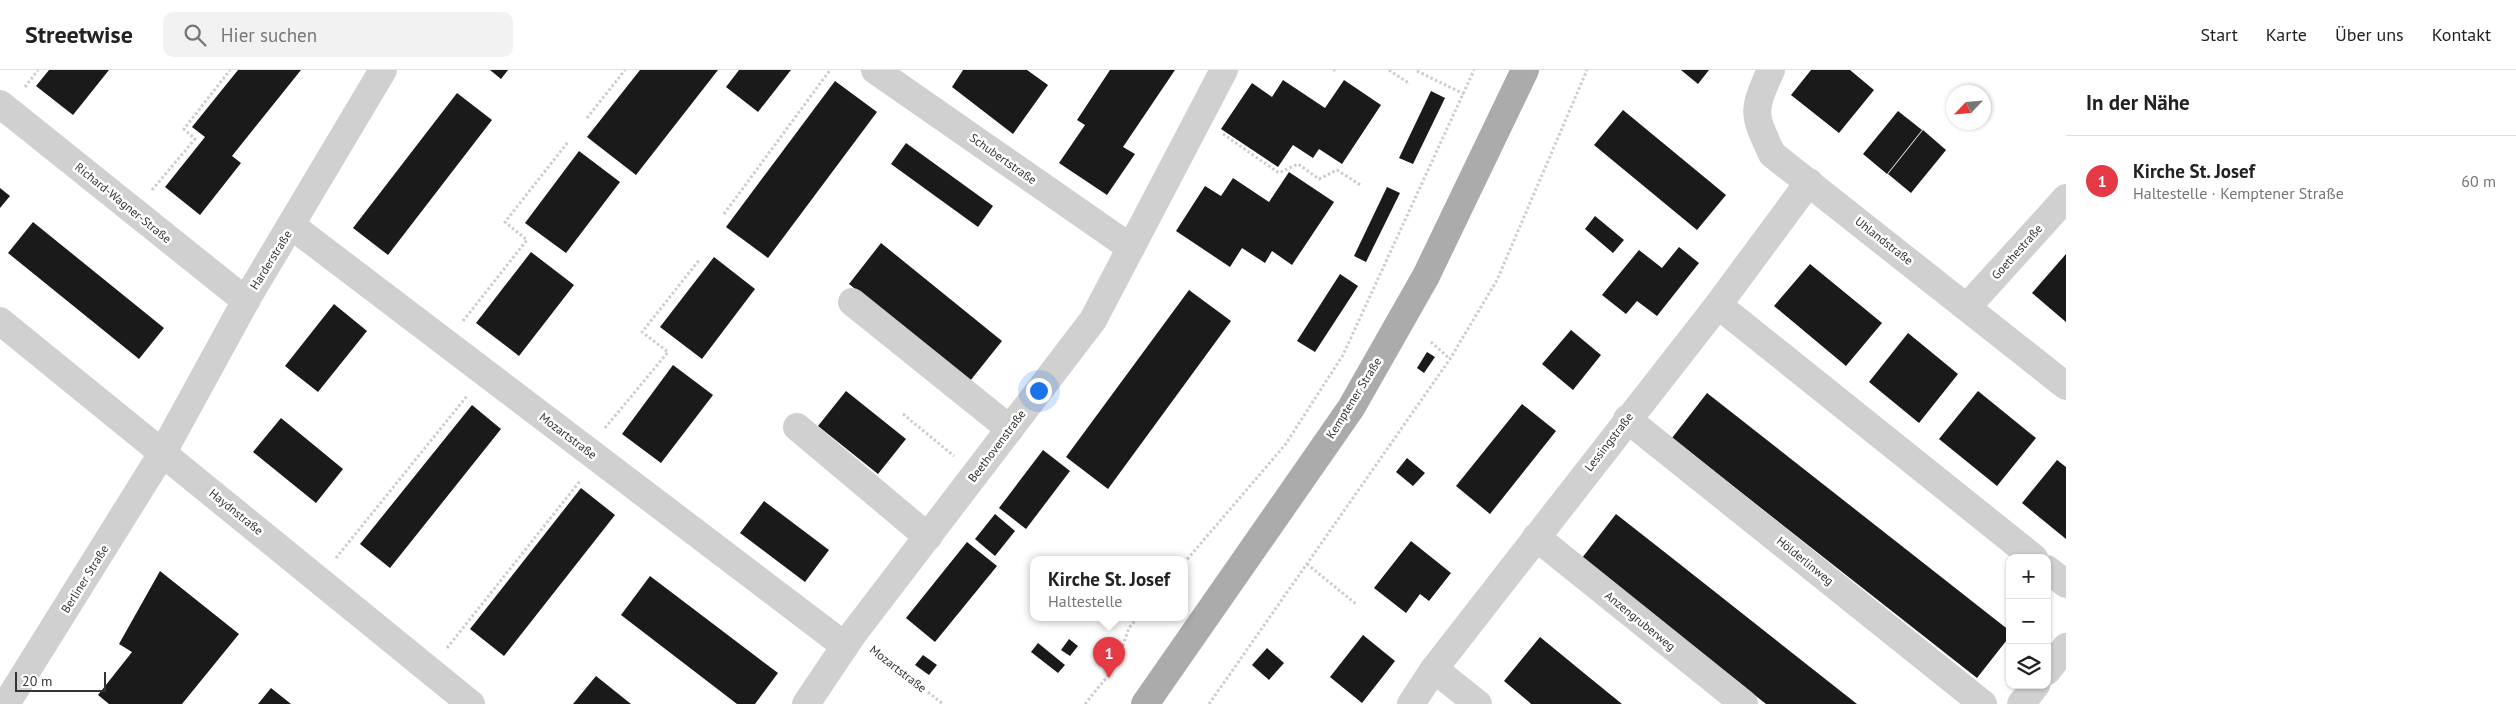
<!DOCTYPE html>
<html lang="de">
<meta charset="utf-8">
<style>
body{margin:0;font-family:"PT Sans",sans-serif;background:#f2f2f2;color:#222}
.controls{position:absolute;right:15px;bottom:15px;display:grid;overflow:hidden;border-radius:10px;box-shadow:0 1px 4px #0004}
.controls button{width:45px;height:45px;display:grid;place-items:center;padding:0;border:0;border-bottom:1px solid #e0e0e0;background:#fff;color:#222;font:25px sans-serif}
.compass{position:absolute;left:1946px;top:15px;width:45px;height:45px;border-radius:50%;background:#fff;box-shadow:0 1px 4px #0004;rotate:244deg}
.scale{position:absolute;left:15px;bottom:12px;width:91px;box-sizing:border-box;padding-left:5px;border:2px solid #333;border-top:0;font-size:14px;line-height:18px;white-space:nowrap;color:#333;-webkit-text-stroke:4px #fff;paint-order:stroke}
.you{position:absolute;left:1038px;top:320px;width:18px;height:18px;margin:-12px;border:4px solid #fff;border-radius:50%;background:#1a73e8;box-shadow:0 0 0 8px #1a73e833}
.badge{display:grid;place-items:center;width:32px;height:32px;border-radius:50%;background:#e63946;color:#fff;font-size:16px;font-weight:700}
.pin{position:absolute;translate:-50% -41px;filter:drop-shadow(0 1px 2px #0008)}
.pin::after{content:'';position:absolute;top:26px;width:18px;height:15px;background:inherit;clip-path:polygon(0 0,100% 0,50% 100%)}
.popup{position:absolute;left:1030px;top:486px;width:158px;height:65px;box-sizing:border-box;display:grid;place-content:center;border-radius:10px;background:#fff;filter:drop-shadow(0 1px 4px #0005);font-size:16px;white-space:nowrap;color:#767676}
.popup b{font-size:19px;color:#222}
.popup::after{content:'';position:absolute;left:50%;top:100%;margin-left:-10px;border:10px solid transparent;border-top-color:#fff}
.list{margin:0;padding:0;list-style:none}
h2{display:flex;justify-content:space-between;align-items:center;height:65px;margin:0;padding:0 20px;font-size:21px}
h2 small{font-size:16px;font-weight:400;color:#767676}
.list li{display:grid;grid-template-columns:32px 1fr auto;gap:15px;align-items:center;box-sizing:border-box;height:90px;padding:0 20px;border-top:1px solid #e0e0e0}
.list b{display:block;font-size:19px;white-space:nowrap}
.list p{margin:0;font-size:16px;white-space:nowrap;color:#767676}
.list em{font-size:16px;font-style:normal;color:#767676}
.icon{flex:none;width:28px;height:28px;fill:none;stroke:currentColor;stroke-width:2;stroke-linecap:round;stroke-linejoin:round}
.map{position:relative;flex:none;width:2066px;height:634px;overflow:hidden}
header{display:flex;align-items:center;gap:30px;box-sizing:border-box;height:70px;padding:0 25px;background:#fff;border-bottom:1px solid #e0e0e0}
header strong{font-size:24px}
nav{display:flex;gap:28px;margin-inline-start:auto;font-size:18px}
.search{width:350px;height:45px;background:#f2f2f2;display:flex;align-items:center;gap:12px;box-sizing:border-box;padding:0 18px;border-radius:10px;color:#767676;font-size:19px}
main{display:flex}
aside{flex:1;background:#fff}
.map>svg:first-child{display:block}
</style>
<header>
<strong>Streetwise</strong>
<div class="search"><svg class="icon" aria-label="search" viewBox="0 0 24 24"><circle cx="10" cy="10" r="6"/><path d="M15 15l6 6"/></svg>Hier suchen</div>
<nav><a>Start</a><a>Karte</a><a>Über uns</a><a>Kontakt</a></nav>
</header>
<main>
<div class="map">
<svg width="2066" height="634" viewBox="0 0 2066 634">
<rect width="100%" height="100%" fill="#fff"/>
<!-- building -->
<g fill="#1a1a1a">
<polygon points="49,0 109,0 73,45 36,16"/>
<polygon points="238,0 301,0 232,86 241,93 200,145 165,117 205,67 192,57"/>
<polygon points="490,0 508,0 501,9"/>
<polygon points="640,0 718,0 636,105 587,67"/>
<polygon points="739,0 791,0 758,42 726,17"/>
<polygon points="963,0 1027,0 1048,15 1013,64 952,17"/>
<polygon points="1110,0 1175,0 1123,77 1135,84 1107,125 1059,93 1085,55 1077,50"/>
<polygon points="1681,0 1709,0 1698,14"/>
<polygon points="1811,0 1850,0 1874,20 1839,63 1791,25"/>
<polygon points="1283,10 1325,38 1344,10 1381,35 1342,94 1319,79 1313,88 1293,75 1278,97 1221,59 1252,13 1272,27"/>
<polygon points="835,11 877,42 768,188 726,157"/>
<polygon points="1431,21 1445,28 1413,94 1399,88"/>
<polygon points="457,23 492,50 388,185 353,158"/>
<polygon points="1623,40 1726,125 1697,160 1594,75"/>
<polygon points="1898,41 1922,60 1887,104 1863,84"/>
<polygon points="1923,60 1946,80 1911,123 1888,104"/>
<polygon points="906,73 993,136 978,157 891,94"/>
<polygon points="579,81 620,112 566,183 525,153"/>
<polygon points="1289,102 1334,132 1292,195 1272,181 1265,193 1242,178 1230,197 1176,161 1205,116 1221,126 1233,108 1269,132"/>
<polygon points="1387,117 1400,123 1366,192 1354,186"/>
<polygon points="0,118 10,126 0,138"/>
<polygon points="1595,146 1624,170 1613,183 1585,159"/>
<polygon points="33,152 164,258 139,289 8,183"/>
<polygon points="881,173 1002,271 970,311 849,214"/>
<polygon points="1679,177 1699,193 1657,246 1637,231 1626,244 1602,225 1639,180 1662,198"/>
<polygon points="531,182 574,215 519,286 476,253"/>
<polygon points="2066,184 2066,252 2032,223"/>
<polygon points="714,187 755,219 702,289 660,257"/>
<polygon points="1810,194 1882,253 1846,296 1774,236"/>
<polygon points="1340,204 1358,216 1315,282 1297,271"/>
<polygon points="1189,220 1231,251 1108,419 1066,387"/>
<polygon points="334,234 367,261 318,322 285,296"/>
<polygon points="1571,260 1601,285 1573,320 1542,294"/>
<polygon points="1908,263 1958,304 1919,353 1869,312"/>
<polygon points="1427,282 1435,287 1424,303 1417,298"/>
<polygon points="673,295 713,325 661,393 622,364"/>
<polygon points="846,321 906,369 878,404 818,356"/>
<polygon points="1978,321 2036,368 1997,416 1939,369"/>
<polygon points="1707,323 2010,561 2010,566 1977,608 1672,368"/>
<polygon points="1522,334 1556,361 1490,444 1456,416"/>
<polygon points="472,335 501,359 390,498 360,474"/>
<polygon points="281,348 343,399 316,433 253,382"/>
<polygon points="1043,380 1070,401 1026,459 999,438"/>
<polygon points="1407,388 1425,403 1413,416 1396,402"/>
<polygon points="2057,390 2066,397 2066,469 2022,433"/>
<polygon points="581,418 615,445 504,586 470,559"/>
<polygon points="764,431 829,480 805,512 740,463"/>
<polygon points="995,444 1015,461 995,486 975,469"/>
<polygon points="1616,444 1667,484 1857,634 1766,634 1582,488"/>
<polygon points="1411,471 1451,503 1429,531 1420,524 1406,543 1374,518"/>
<polygon points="967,472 997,496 935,572 906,548"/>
<polygon points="160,501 239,564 182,634 109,634 98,625 132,582 119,574"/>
<polygon points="650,506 778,603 755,634 737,634 621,545"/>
<polygon points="1363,565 1395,591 1362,633 1330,607"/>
<polygon points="1540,567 1590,608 1622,634 1531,634 1529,632 1504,611"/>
<polygon points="1069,569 1078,576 1070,586 1061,580"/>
<polygon points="1038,573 1065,595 1058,603 1031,582"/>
<polygon points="1267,578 1284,593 1269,610 1252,595"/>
<polygon points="923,585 937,595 929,605 915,595"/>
<polygon points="596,606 631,634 573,634"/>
<polygon points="271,618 291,634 258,634"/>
</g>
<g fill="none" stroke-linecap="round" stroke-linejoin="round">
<!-- path -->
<g stroke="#cdcdcd" stroke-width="3" stroke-dasharray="2.5 2.5" stroke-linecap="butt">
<polyline points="1333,0 1336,0"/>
<polyline points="1389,0 1410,14"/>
<polyline points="1417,1 1464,24"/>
<polyline points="25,17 38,0"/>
<polyline points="587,48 625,0"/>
<polyline points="1223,64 1279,103 1298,94 1319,109 1337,100 1362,116"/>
<polyline points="152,120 195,69 184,59 230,0"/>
<polyline points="724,144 830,0"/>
<polyline points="463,251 527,170 505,152 568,72"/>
<polyline points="1431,272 1450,289"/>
<polyline points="903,344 954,386"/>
<polyline points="605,358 668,282 642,262 700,189"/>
<polyline points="336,488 467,326"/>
<polyline points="1184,493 1285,375 1343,285 1474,0"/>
<polyline points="1307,494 1356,534"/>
<polyline points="447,578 580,411"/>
<polyline points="877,582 943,634"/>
<polyline points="1085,634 1115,597 1129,558 1138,547"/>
<polyline points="1209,634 1450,289 1497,210 1587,0"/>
</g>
<!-- minor -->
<g stroke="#d0d0d0" stroke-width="28">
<polyline points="875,0 1131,178"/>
<path d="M 1771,0 C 1752,42 1753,43 1772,84 L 2066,316"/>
<polyline points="0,34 246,231"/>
<polyline points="292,156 845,576"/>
<polyline points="852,232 1010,359"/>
<polyline points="1718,235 2034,488"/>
<polyline points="1968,236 2066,128"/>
<polyline points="0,251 471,634"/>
<polyline points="1627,349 1983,634"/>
<polyline points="797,357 928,467"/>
<polyline points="1536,467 1744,634"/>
<polyline points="2047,499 2066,514"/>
<polyline points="1434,599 1478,634"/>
<polyline points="2047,601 2066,577"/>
<polyline points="6,634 163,382 249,225 383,0"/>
<polyline points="806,634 853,564 1093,250 1224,0"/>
<polyline points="1411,634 1434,599 1718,235 1809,112"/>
<polyline points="2021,634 2036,615"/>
</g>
<!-- major -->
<polyline stroke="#ababab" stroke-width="28" points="1145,634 1351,338 1426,206 1525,0"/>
</g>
<g text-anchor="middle" stroke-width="5" stroke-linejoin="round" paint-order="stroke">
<!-- street labels -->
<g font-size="12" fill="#333" stroke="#fff">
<text transform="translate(1003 89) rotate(35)" y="4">Schubertstraße</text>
<text transform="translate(123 133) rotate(39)" y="4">Richard-Wagner-Straße</text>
<text transform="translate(1884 171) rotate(38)" y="4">Uhlandstraße</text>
<text transform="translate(2017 182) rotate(-48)" y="4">Goethestraße</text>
<text transform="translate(271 190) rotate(-58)" y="4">Harderstraße</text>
<text transform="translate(1354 328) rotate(-58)" y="4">Kemptener Straße</text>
<text transform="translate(568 366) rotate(37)" y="4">Mozartstraße</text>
<text transform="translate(1609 372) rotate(-52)" y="4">Lessingstraße</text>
<text transform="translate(997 376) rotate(-53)" y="4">Beethovenstraße</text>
<text transform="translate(236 442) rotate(39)" y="4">Haydnstraße</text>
<text transform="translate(1805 491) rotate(39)" y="4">Hölderlinweg</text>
<text transform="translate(85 509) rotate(-58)" y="4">Berliner Straße</text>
<text transform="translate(1640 551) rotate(39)" y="4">Anzengruberweg</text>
<text transform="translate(898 599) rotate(38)" y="4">Mozartstraße</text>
</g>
</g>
</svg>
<div class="controls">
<button>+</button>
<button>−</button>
<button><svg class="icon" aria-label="layers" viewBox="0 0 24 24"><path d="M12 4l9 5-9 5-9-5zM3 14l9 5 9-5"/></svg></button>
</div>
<svg class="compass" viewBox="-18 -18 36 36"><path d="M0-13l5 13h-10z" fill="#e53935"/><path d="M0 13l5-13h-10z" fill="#767676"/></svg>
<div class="scale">20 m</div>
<div class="you"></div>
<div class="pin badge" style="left:1109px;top:608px">1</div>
<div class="popup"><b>Kirche St. Josef</b>Haltestelle</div>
</div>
<aside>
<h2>In der Nähe<small></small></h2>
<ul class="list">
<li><span class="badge">1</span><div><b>Kirche St. Josef</b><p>Haltestelle · Kemptener Straße</p></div><em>60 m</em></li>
</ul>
</aside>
</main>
